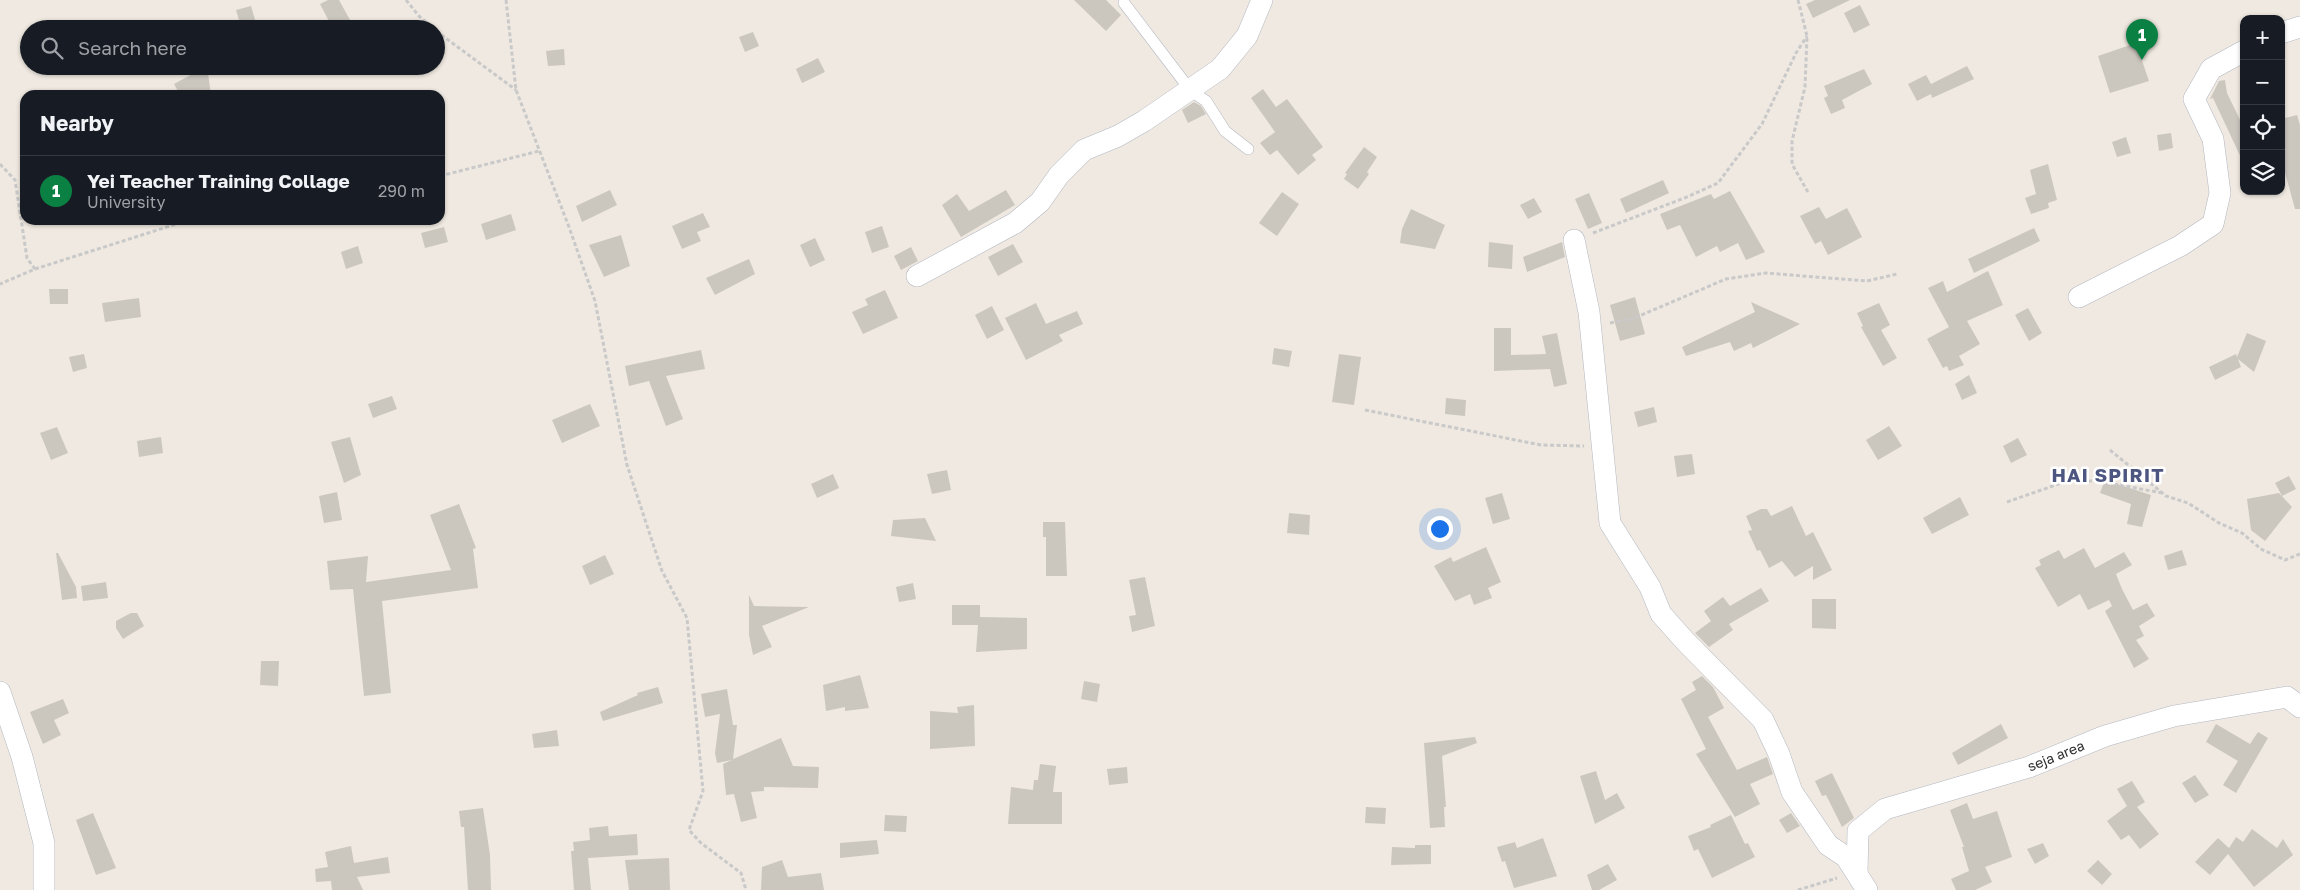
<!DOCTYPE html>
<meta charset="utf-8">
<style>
body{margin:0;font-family:"Golos Text",sans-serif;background:#20242c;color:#f1f3f6}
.controls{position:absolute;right:15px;top:15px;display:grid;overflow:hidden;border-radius:10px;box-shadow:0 1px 4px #0004}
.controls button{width:45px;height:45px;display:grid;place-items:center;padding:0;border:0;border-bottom:1px solid #363941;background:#171b24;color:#f1f3f6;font:25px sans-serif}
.you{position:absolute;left:1439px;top:528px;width:18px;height:18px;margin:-12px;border:4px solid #fff;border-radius:50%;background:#1a73e8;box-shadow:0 0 0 8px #1a73e833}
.badge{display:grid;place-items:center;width:32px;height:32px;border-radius:50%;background:#0b8043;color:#fff;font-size:16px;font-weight:700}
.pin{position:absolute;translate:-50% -41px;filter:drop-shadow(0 1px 2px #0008)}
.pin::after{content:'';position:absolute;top:26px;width:18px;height:15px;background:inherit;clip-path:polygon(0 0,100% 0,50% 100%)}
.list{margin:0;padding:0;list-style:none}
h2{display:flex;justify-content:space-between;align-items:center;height:65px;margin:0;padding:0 20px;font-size:21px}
h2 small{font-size:16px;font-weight:400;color:#9ea1a6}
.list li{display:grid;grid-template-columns:32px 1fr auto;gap:15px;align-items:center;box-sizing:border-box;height:70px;padding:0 20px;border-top:1px solid #363941}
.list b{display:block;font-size:19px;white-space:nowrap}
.list p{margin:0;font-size:16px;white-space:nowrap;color:#9ea1a6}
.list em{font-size:16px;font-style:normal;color:#9ea1a6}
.icon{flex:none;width:28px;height:28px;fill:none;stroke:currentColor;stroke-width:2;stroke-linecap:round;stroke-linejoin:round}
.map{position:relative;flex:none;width:2300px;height:890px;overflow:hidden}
.search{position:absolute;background:#171b24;box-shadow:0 1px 4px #0004;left:20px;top:20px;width:425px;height:55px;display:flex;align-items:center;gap:12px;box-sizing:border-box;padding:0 18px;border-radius:28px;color:#9ea1a6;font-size:19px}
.panel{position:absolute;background:#171b24;box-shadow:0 1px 4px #0004;left:20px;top:90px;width:425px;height:135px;border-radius:15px}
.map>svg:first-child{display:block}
</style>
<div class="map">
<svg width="2300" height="890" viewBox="0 0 2300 890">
<rect width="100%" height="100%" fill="#efe9e1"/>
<!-- building -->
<g fill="#cbc7bf">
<polygon points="328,0 339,0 355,29 333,29 320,4"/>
<polygon points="1074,0 1106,0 1121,15 1106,31"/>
<polygon points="1815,0 1850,0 1813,18 1806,4"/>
<polygon points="1860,5 1870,25 1854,33 1844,13"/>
<polygon points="251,6 256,23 241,27 236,10"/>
<polygon points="753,32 759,46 745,52 739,37"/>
<polygon points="2136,43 2149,81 2110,93 2098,56"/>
<polygon points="564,49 565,65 548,66 546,51"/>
<polygon points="818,58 825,72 802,83 796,69"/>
<polygon points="207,66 211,95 180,95 174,84"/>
<polygon points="1967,66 1974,79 1932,98 1931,94 1917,101 1908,84 1926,75 1931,84"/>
<polygon points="1864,69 1872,84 1842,100 1845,108 1831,114 1824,98 1828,96 1824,86"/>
<polygon points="2225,80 2227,93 2244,128 2244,164 2213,98 2210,99 2219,81"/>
<polygon points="1263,89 1276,107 1287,99 1323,147 1312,155 1316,160 1298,175 1277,150 1270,155 1260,143 1275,132 1251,98"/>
<polygon points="1194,102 1201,106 1206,114 1188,123 1182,110"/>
<polygon points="2297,115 2300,125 2300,209 2295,209 2281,158 2281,119"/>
<polygon points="2171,133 2173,148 2159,151 2157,135"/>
<polygon points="2126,137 2131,153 2117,157 2112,142"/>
<polygon points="1364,147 1377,157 1367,172 1369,174 1358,189 1344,179 1347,174 1345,173"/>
<polygon points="2048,164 2057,200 2048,203 2049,208 2031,214 2025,198 2036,194 2030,170"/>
<polygon points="1663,180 1669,193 1626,213 1620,199"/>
<polygon points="610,190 617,205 582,222 576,206"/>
<polygon points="1006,190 1015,205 961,237 942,205 957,194 969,211"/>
<polygon points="1730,191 1765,252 1746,260 1738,243 1720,252 1717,246 1696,257 1680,225 1667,230 1660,214 1711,194 1714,199"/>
<polygon points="1282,192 1299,204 1277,236 1259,223"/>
<polygon points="1589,193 1602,223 1588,229 1575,199"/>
<polygon points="1534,198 1542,212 1528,219 1520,205"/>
<polygon points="1819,207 1826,219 1847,208 1862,237 1828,255 1821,241 1815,244 1800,216"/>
<polygon points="1411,209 1445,225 1435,249 1400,243 1402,229"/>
<polygon points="703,213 710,227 697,232 701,241 682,249 672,226"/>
<polygon points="511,214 516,230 486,240 481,224"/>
<polygon points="882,226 889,247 872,253 865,232"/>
<polygon points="444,227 448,242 425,248 421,233"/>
<polygon points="2034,228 2040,241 1974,273 1968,259"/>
<polygon points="621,235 630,266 604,277 589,245"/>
<polygon points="815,238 825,260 810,267 800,245"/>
<polygon points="1489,242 1513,245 1512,269 1488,267"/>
<polygon points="1562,242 1565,257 1527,272 1523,257"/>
<polygon points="1013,244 1023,262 998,276 988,257"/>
<polygon points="358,246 363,263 346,269 341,252"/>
<polygon points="911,247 918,261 901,270 894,256"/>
<polygon points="749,259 755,274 715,295 706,278"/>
<polygon points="1988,271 2003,305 1967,321 1980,344 1959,356 1964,365 1949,371 1947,366 1943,368 1927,339 1949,327 1928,288 1943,281 1947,292"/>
<polygon points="49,289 68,289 68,304 50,304"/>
<polygon points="885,290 898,318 863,334 852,312 868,305 865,299"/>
<polygon points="1635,297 1645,334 1620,341 1610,305"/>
<polygon points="139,298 141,317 105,322 102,303"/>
<polygon points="1751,302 1800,324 1753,348 1751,343 1734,351 1730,342 1686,356 1682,347 1755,312"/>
<polygon points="1036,303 1046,324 1077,311 1083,324 1059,335 1063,341 1026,360 1005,318"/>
<polygon points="1879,303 1890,325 1881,330 1897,358 1883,366 1861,327 1863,326 1857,313"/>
<polygon points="992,306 1004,330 987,339 975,315"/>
<polygon points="2028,308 2042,333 2029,341 2015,315"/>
<polygon points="1494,328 1511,328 1511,355 1546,354 1542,336 1557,333 1567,384 1554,387 1550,369 1494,371"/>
<polygon points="2247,333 2266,341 2254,372 2238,359 2241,367 2215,380 2209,367 2236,354 2237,357"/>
<polygon points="1274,348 1292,351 1289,367 1272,364"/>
<polygon points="701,350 705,369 666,376 683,419 666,426 649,381 629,386 625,366"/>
<polygon points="84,354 87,368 73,372 69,357"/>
<polygon points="1339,354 1361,357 1354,405 1332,402"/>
<polygon points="1969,375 1977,393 1962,400 1955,384"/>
<polygon points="392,396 397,409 373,418 368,404"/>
<polygon points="1446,398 1466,400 1465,416 1445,414"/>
<polygon points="590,404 600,426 562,443 552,420"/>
<polygon points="1654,407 1657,422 1638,427 1634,412"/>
<polygon points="1889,426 1902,446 1878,460 1866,440"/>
<polygon points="57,427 68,453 51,460 40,433"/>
<polygon points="161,437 163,453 139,457 137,441"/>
<polygon points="350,437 361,475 344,483 331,442"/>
<polygon points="2018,438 2027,455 2011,463 2003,446"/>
<polygon points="1692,454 1695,474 1677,477 1674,456"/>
<polygon points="947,470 951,490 932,494 927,474"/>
<polygon points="833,474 839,488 817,498 811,484"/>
<polygon points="2289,476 2296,489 2282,496 2275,483"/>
<polygon points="2105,480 2151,495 2142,527 2127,524 2131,504 2100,493"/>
<polygon points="337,492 342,520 324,523 319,496"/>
<polygon points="1502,493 1510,519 1493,524 1485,498"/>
<polygon points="2279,493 2292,507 2265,541 2251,530 2247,499"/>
<polygon points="1960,497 1969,515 1932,534 1923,518"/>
<polygon points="459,504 476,548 473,549 478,588 382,601 391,693 364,696 353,589 330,590 327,561 368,556 366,582 451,570 430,515"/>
<polygon points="1792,506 1806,536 1813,532 1832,570 1813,580 1813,566 1795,577 1782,561 1769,568 1760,550 1757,551 1748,531 1752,530 1746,516 1761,509 1767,509 1771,516"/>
<polygon points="1289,513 1310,515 1309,535 1287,533"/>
<polygon points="925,518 936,541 891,536 893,520"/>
<polygon points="1043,522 1065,522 1067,576 1046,576 1046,537 1043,537"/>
<polygon points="1486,547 1501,582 1488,588 1492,598 1474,605 1470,594 1455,601 1434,566 1451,557 1453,562"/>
<polygon points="2084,548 2095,568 2124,552 2132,565 2116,574 2122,589 2133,610 2147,603 2155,616 2139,626 2144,636 2136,640 2149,659 2134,668 2105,611 2112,606 2109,600 2088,610 2080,594 2058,607 2035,568 2041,565 2039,560 2059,550 2064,559"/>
<polygon points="2182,550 2187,565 2168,570 2164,556"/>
<polygon points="56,553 58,553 76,587 77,598 62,600"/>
<polygon points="605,555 614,574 590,585 582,566"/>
<polygon points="1145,577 1155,626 1132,632 1129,616 1136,615 1129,580"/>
<polygon points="106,582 108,598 83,601 81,586"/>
<polygon points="913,583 916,599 899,602 896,587"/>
<polygon points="1761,588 1769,601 1729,624 1733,630 1709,647 1695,633 1711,621 1704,611 1723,597 1730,606"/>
<polygon points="749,595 754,606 809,607 762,626 772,647 753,655 749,635"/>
<polygon points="1812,599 1836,599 1836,629 1812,628"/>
<polygon points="952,605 980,605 980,617 1027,618 1027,649 976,652 978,625 952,625"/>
<polygon points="131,613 137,613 144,626 123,639 116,628 116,621"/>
<polygon points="261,661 279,661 278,686 260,685"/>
<polygon points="860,675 869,708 845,711 845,707 826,711 823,685"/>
<polygon points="1702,676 1713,687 1724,708 1708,717 1737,770 1767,757 1773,774 1750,784 1760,804 1735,817 1696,754 1706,749 1681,699 1696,690 1692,682"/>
<polygon points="1084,681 1100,684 1097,702 1081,699"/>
<polygon points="658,687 663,703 603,721 600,712 638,695 637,693"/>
<polygon points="727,689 733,725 737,725 733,759 781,738 793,766 819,767 818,788 764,787 764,791 751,792 757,818 741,822 734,794 726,795 723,764 732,760 717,763 715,753 720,714 705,717 701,694"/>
<polygon points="63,699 69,713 54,720 61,735 43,744 30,712"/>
<polygon points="974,705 975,746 930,749 930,711 958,713 957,707"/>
<polygon points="2001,724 2008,738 1958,765 1952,753"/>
<polygon points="2216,724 2250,744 2258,732 2268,738 2236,793 2223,785 2238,761 2206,742"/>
<polygon points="557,730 559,746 534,748 532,734"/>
<polygon points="1475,737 1477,743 1442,756 1446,807 1444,807 1445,827 1430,828 1424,743"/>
<polygon points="1040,764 1056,766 1053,792 1062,792 1062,824 1008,824 1011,787 1033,790 1034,780 1038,780"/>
<polygon points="1127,767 1128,783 1109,785 1107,769"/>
<polygon points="1596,771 1605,800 1617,793 1625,808 1595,824 1580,776"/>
<polygon points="1832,773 1854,818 1842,827 1826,795 1822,796 1815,781"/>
<polygon points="2195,775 2209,795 2195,803 2182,783"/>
<polygon points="2132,781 2145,802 2137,807 2159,834 2140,849 2129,835 2121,840 2107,821 2127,806 2117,789"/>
<polygon points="1967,803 1973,819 1997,811 2012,857 1985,867 1992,882 1975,890 1956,890 1951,879 1969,871 1962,847 1964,847 1950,810"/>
<polygon points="1366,807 1386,808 1385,824 1365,823"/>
<polygon points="483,808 490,855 491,890 468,890 464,827 461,827 459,811"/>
<polygon points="93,813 116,868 96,875 76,820"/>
<polygon points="1791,813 1800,826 1787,833 1779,820"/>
<polygon points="885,815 907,816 906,832 884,831"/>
<polygon points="1731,815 1745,844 1748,843 1755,857 1712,878 1698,849 1694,851 1688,836 1711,827 1710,825"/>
<polygon points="608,826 609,836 637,834 638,855 588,858 591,890 574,890 571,851 574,851 573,842 590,840 589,828"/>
<polygon points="2252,829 2277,848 2283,839 2293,855 2254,887 2228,854 2210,875 2195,862 2218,838 2229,848 2236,837 2243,842"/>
<polygon points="1543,838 1557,876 1514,888 1505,861 1502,862 1497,847 1515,842 1517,848"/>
<polygon points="877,840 879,854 840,858 840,843"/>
<polygon points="2043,843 2049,856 2035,864 2027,849"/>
<polygon points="1415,845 1431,845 1431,864 1391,865 1392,847 1415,848"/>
<polygon points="351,846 354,863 388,857 390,873 357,877 363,890 332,890 331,881 316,882 315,869 328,867 325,852"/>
<polygon points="669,858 670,890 629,890 625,860"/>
<polygon points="782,860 788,877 821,873 824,890 761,890 762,867"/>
<polygon points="2098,860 2112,874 2102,885 2087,871"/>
<polygon points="1608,864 1617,880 1599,890 1592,890 1587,875"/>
</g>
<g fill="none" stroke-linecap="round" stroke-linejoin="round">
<defs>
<polyline id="lane" points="1124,3 1191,91 1206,101 1225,131 1248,149"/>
<g id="street">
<polyline points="2281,33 2300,27"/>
<polyline points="1574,240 1589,312 1610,523 1650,587 1661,614 1686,642 1763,720 1779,754 1792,792 1828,845 1846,857 1867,890"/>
<polyline points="917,276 1015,223 1040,202 1059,175 1084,150 1118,136 1144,121 1220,69 1247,36 1262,0"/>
<polyline points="2079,297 2180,246 2213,224 2220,193 2213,139 2194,99 2211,69 2244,51"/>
<polyline points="0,692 22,757 44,843 44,890"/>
<polyline points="1857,872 1858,831 1885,809 2029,767 2105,736 2174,716 2287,697 2300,707"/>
</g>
</defs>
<!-- lane casing -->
<use href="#lane" stroke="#b4b7c1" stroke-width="12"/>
<!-- street casing -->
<use href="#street" stroke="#b4b7c1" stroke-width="22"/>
<!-- path -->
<g stroke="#c9c9c9" stroke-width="3" stroke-dasharray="4 2.5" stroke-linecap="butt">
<polyline points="406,0 419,16 434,29"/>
<polyline points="506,0 516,90 569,227 595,301 627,465 662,571 687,618 703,791 689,830 701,843 741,873 746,890"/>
<polyline points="1798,0 1807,36 1805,87 1792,141 1792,164 1809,194"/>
<polyline points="436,31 516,90"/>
<polyline points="0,164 15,180 27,258 35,269 0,284"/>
<polyline points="440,176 539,151"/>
<polyline points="1593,233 1687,197 1718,183 1762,124 1796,53 1807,36"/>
<polyline points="35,269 189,220"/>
<polyline points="1610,323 1632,319 1726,279 1766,273 1867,281 1897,274"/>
<polyline points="1365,410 1541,445 1584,446"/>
<polyline points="2110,450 2166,496 2188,503 2219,523 2242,533 2261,549 2285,560 2300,554"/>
<polyline points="2007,502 2067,481 2099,481 2162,493"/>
<polyline points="1798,890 1837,878"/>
</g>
<!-- lane -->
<use href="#lane" stroke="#fff" stroke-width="11"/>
<!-- street -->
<use href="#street" stroke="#fff" stroke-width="21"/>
</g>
<g text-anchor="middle" stroke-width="5" stroke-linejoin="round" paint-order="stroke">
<!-- street labels -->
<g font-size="14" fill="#2e2e2e" stroke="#fff">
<text transform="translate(2056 756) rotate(-22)" y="5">seja area</text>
</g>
<!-- district labels -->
<g font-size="19" font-weight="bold" letter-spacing="1" fill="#4d5680" stroke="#fff">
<text x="2108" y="482">HAI SPIRIT</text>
</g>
</g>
</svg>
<div class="controls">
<button>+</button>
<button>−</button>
<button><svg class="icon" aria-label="locate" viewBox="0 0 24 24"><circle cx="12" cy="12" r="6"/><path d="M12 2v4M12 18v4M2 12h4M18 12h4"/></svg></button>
<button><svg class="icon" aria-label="layers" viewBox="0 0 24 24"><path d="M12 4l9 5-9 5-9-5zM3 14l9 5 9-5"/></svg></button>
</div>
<div class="you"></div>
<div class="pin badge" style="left:2142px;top:60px">1</div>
<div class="search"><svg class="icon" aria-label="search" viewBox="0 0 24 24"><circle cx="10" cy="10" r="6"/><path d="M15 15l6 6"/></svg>Search here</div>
<section class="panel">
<h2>Nearby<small></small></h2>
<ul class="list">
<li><span class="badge">1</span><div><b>Yei Teacher Training Collage</b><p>University</p></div><em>290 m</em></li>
</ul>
</section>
</div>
